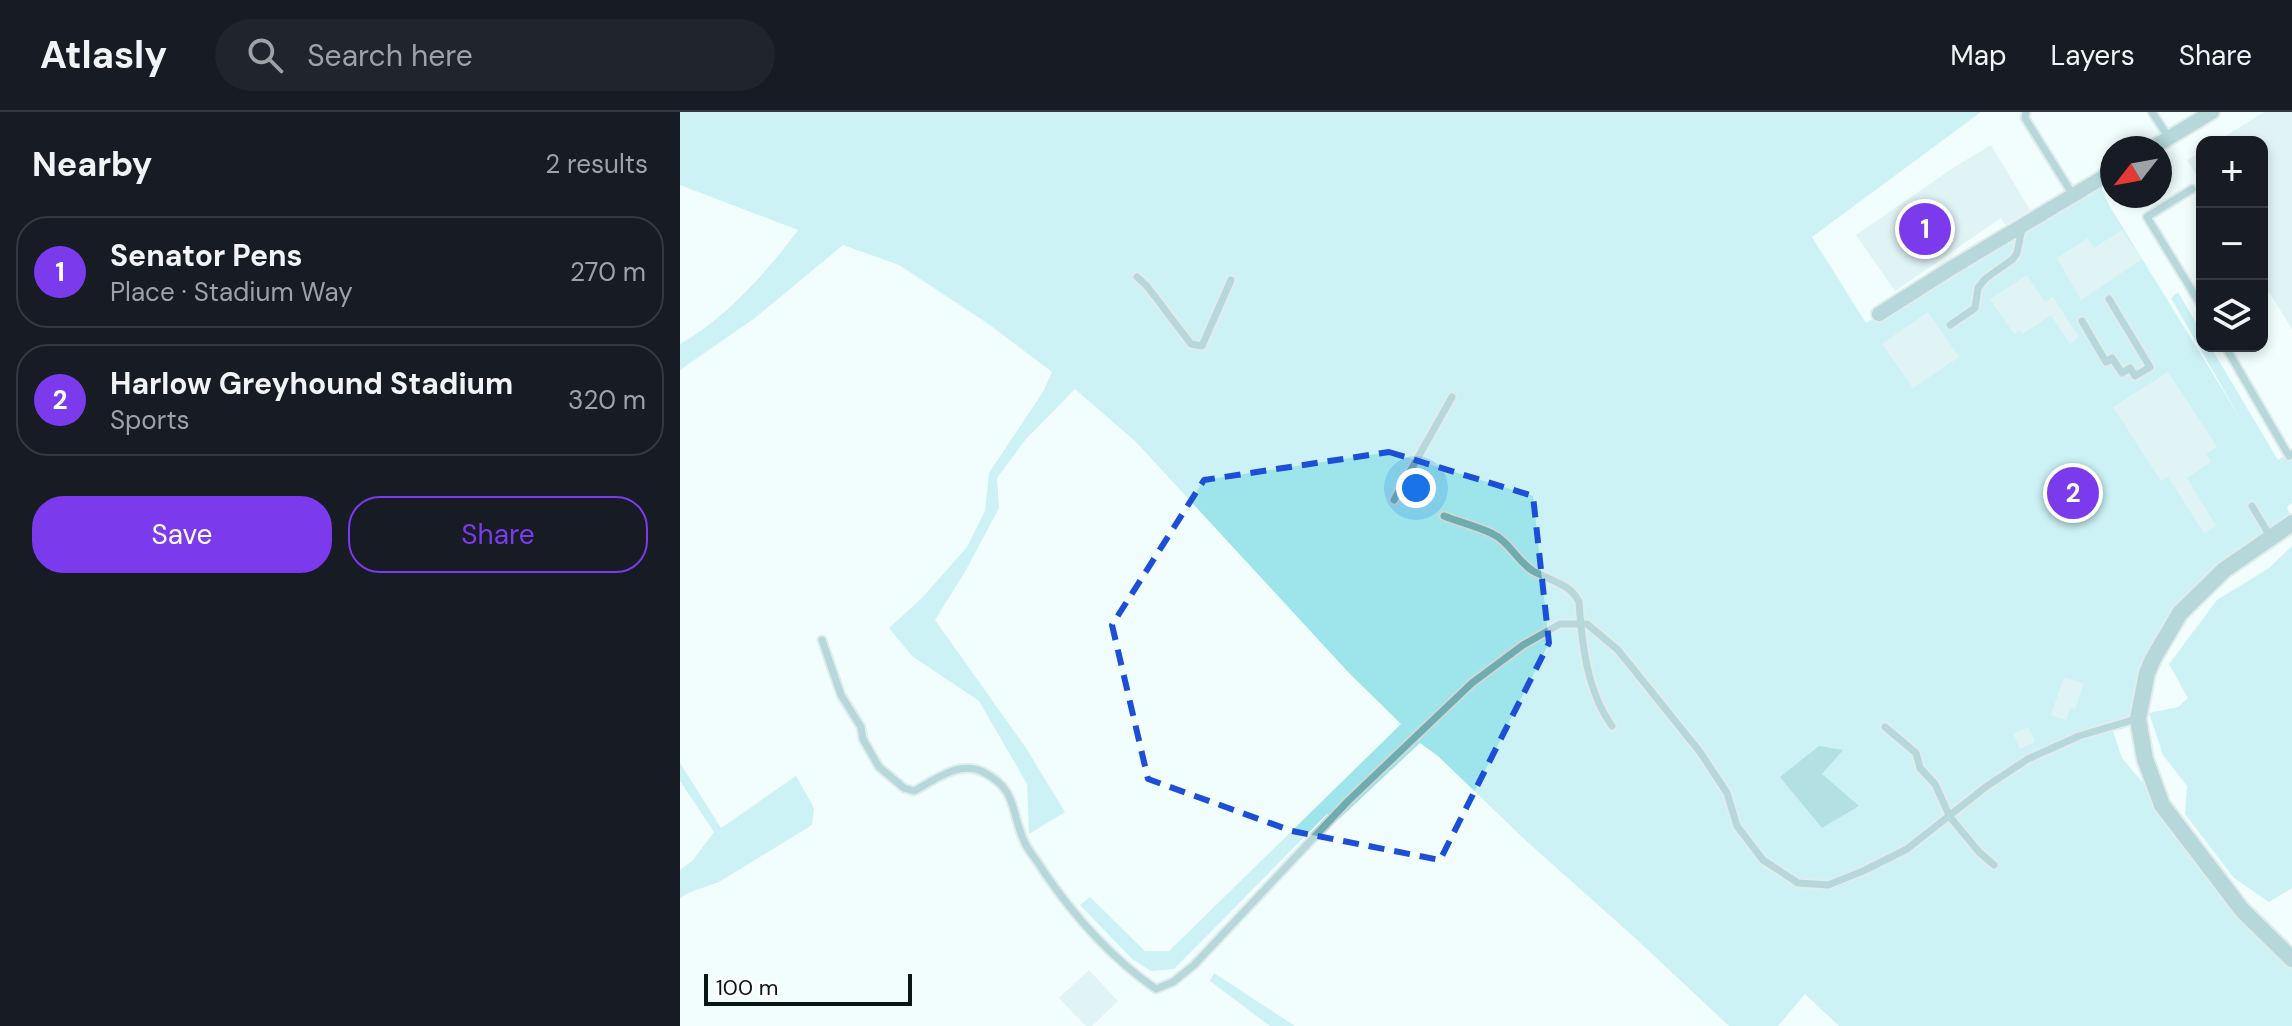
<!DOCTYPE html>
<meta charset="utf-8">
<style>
body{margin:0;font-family:"DM Sans",sans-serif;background:#20242c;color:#f1f3f6}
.controls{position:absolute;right:24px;top:24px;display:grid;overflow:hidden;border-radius:16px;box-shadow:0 4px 12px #0003}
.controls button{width:72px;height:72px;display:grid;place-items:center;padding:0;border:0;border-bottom:2px solid #363941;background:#171b24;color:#f1f3f6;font:40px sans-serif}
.compass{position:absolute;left:1420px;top:24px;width:72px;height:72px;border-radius:50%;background:#171b24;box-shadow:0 4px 12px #0003;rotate:239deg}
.scale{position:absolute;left:24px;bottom:20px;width:208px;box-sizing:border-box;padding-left:8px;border:4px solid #0a1516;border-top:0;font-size:22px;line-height:28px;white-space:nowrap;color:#0a1516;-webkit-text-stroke:6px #fff;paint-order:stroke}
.you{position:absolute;left:736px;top:376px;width:28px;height:28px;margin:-20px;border:6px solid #fff;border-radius:50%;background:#1a73e8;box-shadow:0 0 0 12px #1a73e833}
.badge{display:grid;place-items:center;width:52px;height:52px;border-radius:50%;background:#7c3aed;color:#fff;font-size:26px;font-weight:700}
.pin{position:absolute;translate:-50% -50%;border:4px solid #fff;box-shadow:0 2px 8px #0006}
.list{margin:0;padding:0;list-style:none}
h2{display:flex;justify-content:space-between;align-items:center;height:104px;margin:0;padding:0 32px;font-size:34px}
h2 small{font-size:26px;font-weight:400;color:#9ea1a6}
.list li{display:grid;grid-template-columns:52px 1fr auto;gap:24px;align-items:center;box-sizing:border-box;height:112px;margin:0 16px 16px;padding:0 16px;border:2px solid #363941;border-radius:32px}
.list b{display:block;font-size:30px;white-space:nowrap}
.list p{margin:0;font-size:26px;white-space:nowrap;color:#9ea1a6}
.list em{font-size:26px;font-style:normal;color:#9ea1a6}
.actions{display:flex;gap:16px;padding:24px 32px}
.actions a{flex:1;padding:18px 0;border:2px solid #7c3aed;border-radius:32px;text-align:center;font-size:28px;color:#7c3aed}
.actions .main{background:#7c3aed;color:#fff}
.icon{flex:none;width:44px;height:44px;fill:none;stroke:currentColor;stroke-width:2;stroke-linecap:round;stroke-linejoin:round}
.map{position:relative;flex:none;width:1612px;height:914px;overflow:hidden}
header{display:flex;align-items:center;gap:48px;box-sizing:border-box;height:112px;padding:0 40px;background:#171b24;border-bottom:2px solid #363941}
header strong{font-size:38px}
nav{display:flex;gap:44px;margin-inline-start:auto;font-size:28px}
.search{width:560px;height:72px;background:#20242c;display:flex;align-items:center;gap:20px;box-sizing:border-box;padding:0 28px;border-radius:44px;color:#9ea1a6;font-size:30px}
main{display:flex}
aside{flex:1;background:#171b24}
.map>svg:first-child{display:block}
</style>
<header>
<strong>Atlasly</strong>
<div class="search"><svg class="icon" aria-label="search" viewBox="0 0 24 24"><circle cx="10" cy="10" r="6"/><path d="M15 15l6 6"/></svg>Search here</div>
<nav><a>Map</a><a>Layers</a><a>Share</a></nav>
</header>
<main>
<aside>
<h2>Nearby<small>2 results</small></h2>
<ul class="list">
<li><span class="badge">1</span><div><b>Senator Pens</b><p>Place · Stadium Way</p></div><em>270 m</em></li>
<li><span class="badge">2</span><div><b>Harlow Greyhound Stadium</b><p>Sports</p></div><em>320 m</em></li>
</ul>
<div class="actions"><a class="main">Save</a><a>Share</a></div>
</aside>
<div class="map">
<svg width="1612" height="914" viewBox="0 0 1612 914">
<rect width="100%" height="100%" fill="#f2fefe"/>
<!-- green -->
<g fill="#9de5ea">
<path d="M 0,0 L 1301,0 L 1132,125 L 1186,211 L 1264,161 L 1418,69 L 1429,93 L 1560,306 L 1491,186 L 1498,180 L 1522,221 L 1522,234 L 1530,234 L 1598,348 L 1612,339 L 1612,391 L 1607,395 L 1612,409 L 1544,458 L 1484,526 L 1458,607 L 1432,616 L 1442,646 L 1612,847 L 1612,914 L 1159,914 L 1125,882 L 1098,914 L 1049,914 L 954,825 L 843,726 L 759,645 L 740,631 L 659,707 L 647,702 L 494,857 L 471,859 L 452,847 L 400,793 L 410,785 L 465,839 L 489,839 L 721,612 L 669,561 L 456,330 L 395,277 L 346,327 L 317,366 L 319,396 L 286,458 L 255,508 L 346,636 L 385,700 L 349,722 L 347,672 L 299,589 L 232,544 L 209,516 L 242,486 L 287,435 L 305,399 L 309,361 L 363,280 L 372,260 L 307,211 L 219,153 L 163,133 L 75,206 L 0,258 L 0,232 C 44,208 89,158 118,118 L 0,73 Z"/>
<polygon points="1612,434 1612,776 1589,790 1554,766 1505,702 1507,674 1483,643 1469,601 1498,595 1508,586 1489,552 1537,488 1589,456"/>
<polygon points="0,651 41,716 116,664 134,696 132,713 39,770 8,781 0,786 0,758 13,748 34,720 0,669"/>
<polygon points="534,861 615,914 590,914 530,869"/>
</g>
<!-- water -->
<polygon fill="#67bcc2" points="1139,634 1163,638 1142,662 1179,694 1142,716 1100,665"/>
<!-- building -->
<g fill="#cbe8ea">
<polygon points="1584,0 1612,0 1612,217 1582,169 1582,30 1536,30"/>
<polygon points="1311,33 1350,98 1325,113 1321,106 1215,179 1176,123 1276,54"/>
<polygon points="1522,39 1522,72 1507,48"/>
<polygon points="1442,118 1462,147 1401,188 1377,146 1408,126 1414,136"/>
<polygon points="1347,163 1365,190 1373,185 1399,225 1390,232 1371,203 1342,222 1340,218 1334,222 1310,187"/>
<polygon points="1248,200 1279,245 1233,276 1202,232"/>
<polygon points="1488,260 1537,335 1526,342 1531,350 1507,366 1536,414 1524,421 1488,365 1481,369 1433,295"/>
<polygon points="1384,565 1404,572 1395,597 1390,596 1386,608 1371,603"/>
<polygon points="1348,615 1355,630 1340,637 1333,622"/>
<polygon points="409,858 438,889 412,914 406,914 379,886"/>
</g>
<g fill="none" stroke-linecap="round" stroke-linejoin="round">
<defs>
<g id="service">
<polyline points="1346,0 1345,6 1393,83"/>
<polyline points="1472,0 1489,26"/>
<polyline points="1512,77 1467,105 1522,195"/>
<polyline points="457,165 467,174 511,232 522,234 551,168"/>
<polyline points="1402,209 1426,250 1432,246 1442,261 1450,256 1455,264 1470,255 1429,187"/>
<polyline points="1270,213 1295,196 1298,176 1305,167 1333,147 1337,141 1342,116"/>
<polyline points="1545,234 1609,344 1612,342"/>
<polyline points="714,388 772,285"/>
<polyline points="1572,394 1591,426"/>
<path d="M 764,404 C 779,410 796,414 811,421 C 829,429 837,449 853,459 C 869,468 891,472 899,490 C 902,533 907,579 932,614"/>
<path d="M 142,528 L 161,583 L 181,615 L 183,627 L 199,655 L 224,676 L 234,679 C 255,668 279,648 303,660 C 339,678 330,701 345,731 C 349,740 357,748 362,757 C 393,803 431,846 476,877 L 493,870 L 514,853 L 668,689 L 792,571 L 843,533 L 880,512 L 907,512 L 938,538 L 1020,640 L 1047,681 L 1057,714 L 1083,748 L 1118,771 L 1148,773 L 1183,759 L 1227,737 L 1307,674 L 1348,647 L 1399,624 L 1456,607"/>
<polyline points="1205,615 1236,641 1240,656 1255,672 1270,705 1299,740 1314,753"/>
</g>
<g id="minor">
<polyline points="1472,36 1532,0"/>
<polyline points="1199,202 1270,157 1432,60"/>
</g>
<polyline id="tertiary" points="1612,411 1544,458 1500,501 1473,547 1467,561 1458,607 1465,647 1482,693 1562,798 1612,847"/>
</defs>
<!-- service casing -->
<use href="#service" stroke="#cdd9d9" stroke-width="11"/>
<!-- minor casing -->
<use href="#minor" stroke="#cdd9d9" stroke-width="18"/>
<!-- tertiary casing -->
<use href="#tertiary" stroke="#cdd9d9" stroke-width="20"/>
<!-- service -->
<use href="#service" stroke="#6eacb0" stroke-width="7"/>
<!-- minor -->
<use href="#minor" stroke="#6eacb0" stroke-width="14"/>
<!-- tertiary -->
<use href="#tertiary" stroke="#6eacb0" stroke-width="16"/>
</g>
<!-- marked area -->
<path d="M0 0H1612V914H0ZM 709,340 L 853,384 L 869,531 L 760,748 L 612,719 L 468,667 L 432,513 L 524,368 Z" fill="#f2fefe" fill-opacity=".55" fill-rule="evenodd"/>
<path fill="none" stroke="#1d4ed8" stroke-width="6" stroke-dasharray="16 10" stroke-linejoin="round" d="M 709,340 L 853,384 L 869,531 L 760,748 L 612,719 L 468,667 L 432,513 L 524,368 Z"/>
</svg>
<div class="controls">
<button>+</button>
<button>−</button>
<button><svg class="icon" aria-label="layers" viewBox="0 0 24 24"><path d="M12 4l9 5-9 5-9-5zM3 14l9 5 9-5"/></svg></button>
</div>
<svg class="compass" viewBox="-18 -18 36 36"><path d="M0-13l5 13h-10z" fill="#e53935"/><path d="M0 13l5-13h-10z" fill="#9ea1a6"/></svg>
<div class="scale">100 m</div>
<div class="you"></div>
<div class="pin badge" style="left:1245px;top:117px">1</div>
<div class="pin badge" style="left:1393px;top:381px">2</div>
</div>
</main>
